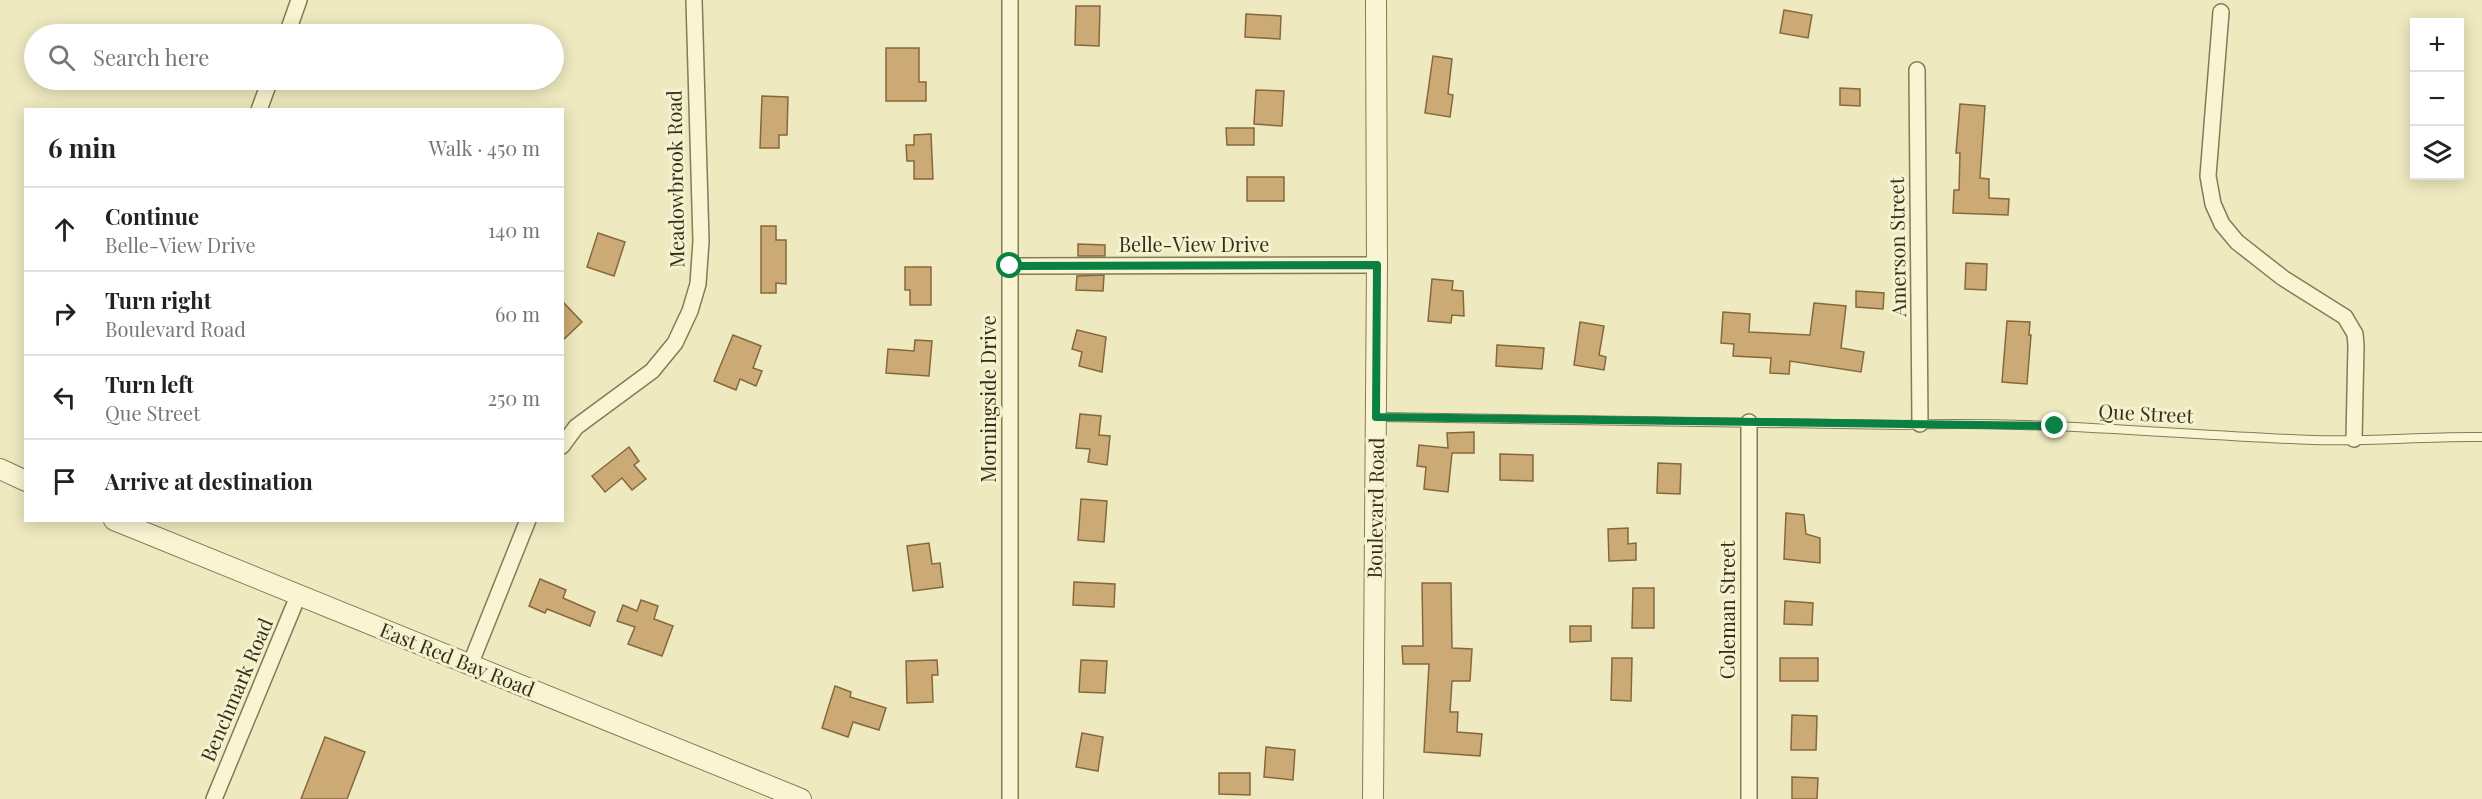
<!DOCTYPE html>
<meta charset="utf-8">
<style>
body{margin:0;font-family:"Playfair Display",serif;background:#f2f2f2;color:#222}
.controls{position:absolute;right:18px;top:18px;display:grid;overflow:hidden;border-radius:0px;box-shadow:0 3px 15px #0003}
.controls button{width:54px;height:54px;display:grid;place-items:center;padding:0;border:0;border-bottom:2px solid #e0e0e0;background:#fff;color:#222;font:30px sans-serif}
.stop{position:absolute;width:18px;height:18px;margin:-14px;border:4px solid #0b8043;border-radius:50%;background:#fff}
.stop.end{background:#0b8043;border-color:#fff;box-shadow:0 2px 6px #0008}
.list{margin:0;padding:0;list-style:none}
h2{display:flex;justify-content:space-between;align-items:center;height:78px;margin:0;padding:0 24px;font-size:26px}
h2 small{font-size:20px;font-weight:400;color:#767676}
.list li{display:grid;grid-template-columns:39px 1fr auto;gap:18px;align-items:center;box-sizing:border-box;height:84px;padding:0 24px;border-top:2px solid #e0e0e0}
.list b{display:block;font-size:22px;white-space:nowrap}
.list p{margin:0;font-size:20px;white-space:nowrap;color:#767676}
.list em{font-size:20px;font-style:normal;color:#767676}
.icon{flex:none;width:33px;height:33px;fill:none;stroke:currentColor;stroke-width:2;stroke-linecap:round;stroke-linejoin:round}
.map{position:relative;flex:none;width:2482px;height:799px;overflow:hidden}
.search{position:absolute;background:#fff;box-shadow:0 3px 15px #0003;left:24px;top:24px;width:540px;height:66px;display:flex;align-items:center;gap:15px;box-sizing:border-box;padding:0 21px;border-radius:33px;color:#767676;font-size:22px}
.panel{position:absolute;background:#fff;box-shadow:0 3px 15px #0003;left:24px;top:108px;width:540px;height:414px;border-radius:0px}
.map>svg:first-child{display:block}
</style>
<div class="map">
<svg width="2482" height="799" viewBox="0 0 2482 799">
<rect width="100%" height="100%" fill="#eee9bf"/>
<!-- building -->
<g fill="#ccaa75" stroke="#86683d" stroke-width="1.5">
<polygon points="1076,6 1100,6 1099,46 1075,45"/>
<polygon points="1784,10 1812,15 1808,38 1780,33"/>
<polygon points="1246,14 1281,16 1280,39 1245,37"/>
<polygon points="886,48 919,48 919,82 926,82 926,101 886,101"/>
<polygon points="1433,56 1452,59 1448,94 1453,95 1450,117 1425,113"/>
<polygon points="1840,88 1860,89 1860,106 1840,105"/>
<polygon points="1256,90 1284,91 1282,126 1254,124"/>
<polygon points="762,96 788,97 787,135 779,135 779,148 760,148"/>
<polygon points="1960,104 1985,106 1980,178 1989,179 1989,198 2009,199 2008,215 1953,213 1954,190 1959,190 1960,153 1956,153"/>
<polygon points="1226,128 1254,128 1254,145 1227,145"/>
<polygon points="931,134 933,179 914,179 914,161 907,161 906,145 914,145 914,135"/>
<rect x="1247" y="177" width="37" height="24"/>
<polygon points="761,226 776,226 776,240 786,240 786,284 776,283 776,293 761,293"/>
<polygon points="598,233 625,242 614,276 587,267"/>
<polygon points="1078,244 1105,245 1105,256 1078,256"/>
<polygon points="1966,263 1987,264 1986,290 1965,289"/>
<polygon points="905,267 931,267 931,305 910,305 910,290 905,290"/>
<polygon points="1104,275 1103,291 1076,290 1077,276"/>
<polygon points="1432,279 1453,281 1452,290 1463,291 1464,316 1452,315 1451,323 1428,321"/>
<polygon points="1856,291 1884,293 1883,309 1856,307"/>
<polygon points="562,301 582,322 562,341"/>
<polygon points="1814,303 1846,306 1841,348 1864,352 1861,372 1790,361 1789,374 1770,373 1771,358 1733,356 1734,344 1721,343 1723,312 1750,314 1749,332 1810,335"/>
<polygon points="2007,321 2030,322 2029,335 2031,335 2027,384 2002,382"/>
<polygon points="1580,322 1604,326 1599,355 1606,357 1604,370 1574,365"/>
<polygon points="1077,330 1106,337 1102,372 1079,366 1082,352 1072,349"/>
<polygon points="733,335 761,346 753,368 762,371 756,386 740,379 736,390 714,381"/>
<polygon points="915,340 932,341 929,376 886,373 888,349 914,351"/>
<polygon points="1497,345 1544,348 1542,369 1496,366"/>
<polygon points="1080,414 1101,416 1099,435 1110,436 1107,465 1088,462 1090,449 1076,448"/>
<polygon points="1474,432 1474,453 1452,453 1448,492 1424,489 1426,467 1417,466 1419,445 1448,448 1447,433"/>
<polygon points="629,447 639,461 634,465 646,479 632,490 622,478 605,492 592,476"/>
<polygon points="1500,454 1533,455 1533,481 1500,480"/>
<polygon points="1658,463 1681,464 1680,494 1657,493"/>
<polygon points="1081,499 1107,501 1104,542 1078,540"/>
<polygon points="1786,513 1804,515 1806,534 1820,538 1820,563 1784,559"/>
<polygon points="1628,528 1628,544 1636,543 1636,560 1609,561 1608,529"/>
<polygon points="929,543 932,564 940,563 943,587 913,591 907,546"/>
<polygon points="540,579 566,590 563,598 595,612 590,626 547,609 545,613 529,606"/>
<polygon points="1074,582 1115,584 1114,607 1073,605"/>
<polygon points="1422,583 1451,583 1452,648 1472,649 1470,681 1452,681 1450,712 1458,712 1457,732 1482,734 1480,756 1424,752 1429,664 1403,664 1402,646 1423,646"/>
<polygon points="1633,588 1654,588 1654,628 1632,628"/>
<polygon points="641,600 658,606 654,619 673,626 662,656 628,644 635,627 617,621 623,605 637,611"/>
<polygon points="1785,601 1813,603 1812,625 1784,624"/>
<polygon points="1570,626 1591,626 1591,641 1570,642"/>
<polygon points="1612,658 1632,658 1631,701 1611,700"/>
<rect x="1780" y="658" width="38" height="23"/>
<polygon points="937,660 938,675 932,675 933,702 907,703 906,661"/>
<polygon points="1081,660 1107,661 1105,693 1079,692"/>
<polygon points="835,686 851,692 850,697 886,708 879,730 853,722 848,737 822,728"/>
<polygon points="1792,715 1817,716 1816,750 1791,750"/>
<polygon points="1082,733 1103,737 1098,771 1076,767"/>
<polygon points="325,737 365,752 347,799 301,799"/>
<polygon points="1266,747 1295,750 1293,780 1264,777"/>
<polygon points="1219,773 1250,773 1250,795 1219,794"/>
<polygon points="1792,777 1818,778 1817,799 1792,799"/>
</g>
<g fill="none" stroke-linecap="round" stroke-linejoin="round">
<defs>
<path id="service" d="M 1378,417 L 1902,425 C 2039,420 2176,435 2313,440 C 2369,442 2426,436 2482,437"/>
<g id="minor">
<polyline points="2221,12 2208,176 2213,204 2222,224 2237,242 2283,278 2345,317 2355,334 2356,345 2354,439"/>
<polyline points="287,34 299,0"/>
<polyline points="1917,70 1920,424"/>
<polyline points="259,110 270,80"/>
<polyline points="1010,266 1377,265"/>
<polyline points="562,446 576,427 652,371 675,343 690,311 698,284 701,241 694,0"/>
<polyline points="470,665 528,520"/>
<polyline points="214,799 298,596"/>
<polyline points="1010,799 1010,0"/>
<polyline points="1749,799 1749,422"/>
</g>
<g id="tertiary">
<polyline points="0,469 26,481"/>
<polyline points="114,520 801,799"/>
<polyline points="1373,799 1377,265 1376,0"/>
</g>
</defs>
<!-- service casing -->
<use href="#service" stroke="#867a58" stroke-width="10"/>
<!-- minor casing -->
<use href="#minor" stroke="#867a58" stroke-width="18"/>
<!-- tertiary casing -->
<use href="#tertiary" stroke="#867a58" stroke-width="22"/>
<!-- service -->
<use href="#service" stroke="#f9f5d2" stroke-width="8"/>
<!-- minor -->
<use href="#minor" stroke="#f9f5d2" stroke-width="15"/>
<!-- tertiary -->
<use href="#tertiary" stroke="#f9f5d2" stroke-width="20"/>
</g>
<g fill="none" stroke-linecap="round" stroke-linejoin="round">
<!-- route -->
<polyline stroke="#0b8043" stroke-width="8" points="1010,266 1377,265 1376,417 2055,426"/>
</g>
<g text-anchor="middle" stroke-width="6" stroke-linejoin="round" paint-order="stroke">
<!-- street labels -->
<g font-size="20" fill="#362e1c" stroke="#f5f2cf">
<text transform="translate(676 179) rotate(-91)" y="7">Meadowbrook Road</text>
<text x="1194" y="252">Belle-View Drive</text>
<text transform="translate(1898 247) rotate(-91)" y="7">Amerson Street</text>
<text transform="translate(989 399) rotate(-90)" y="7">Morningside Drive</text>
<text transform="translate(2146 414) rotate(3)" y="7">Que Street</text>
<text transform="translate(1376 508) rotate(-89)" y="7">Boulevard Road</text>
<text transform="translate(1728 610) rotate(-90)" y="7">Coleman Street</text>
<text transform="translate(457 660) rotate(22)" y="7">East Red Bay Road</text>
<text transform="translate(237 690) rotate(-67)" y="7">Benchmark Road</text>
</g>
</g>
</svg>
<div class="controls">
<button>+</button>
<button>−</button>
<button><svg class="icon" aria-label="layers" viewBox="0 0 24 24"><path d="M12 4l9 5-9 5-9-5zM3 14l9 5 9-5"/></svg></button>
</div>
<div class="stop" style="left:1010px;top:266px"></div>
<div class="stop end" style="left:2055px;top:426px"></div>
<div class="search"><svg class="icon" aria-label="search" viewBox="0 0 24 24"><circle cx="10" cy="10" r="6"/><path d="M15 15l6 6"/></svg>Search here</div>
<section class="panel">
<h2>6 min<small>Walk · 450 m</small></h2>
<ul class="list">
<li><svg class="icon" aria-label="ahead" viewBox="0 0 24 24"><path d="M12 20V5M6 11l6-6 6 6"/></svg><div><b>Continue</b><p>Belle-View Drive</p></div><em>140 m</em></li>
<li><svg class="icon" aria-label="right" viewBox="0 0 24 24"><path d="M7 20v-9h11M14 6l5 5-5 5"/></svg><div><b>Turn right</b><p>Boulevard Road</p></div><em>60 m</em></li>
<li><svg class="icon" aria-label="left" viewBox="0 0 24 24"><path d="M17 20v-9H6M10 6l-5 5 5 5"/></svg><div><b>Turn left</b><p>Que Street</p></div><em>250 m</em></li>
<li><svg class="icon" aria-label="arrive" viewBox="0 0 24 24"><path d="M6 21V4h12l-3 4 3 4H6"/></svg><div><b>Arrive at destination</b></div></li>
</ul>
</section>
</div>
